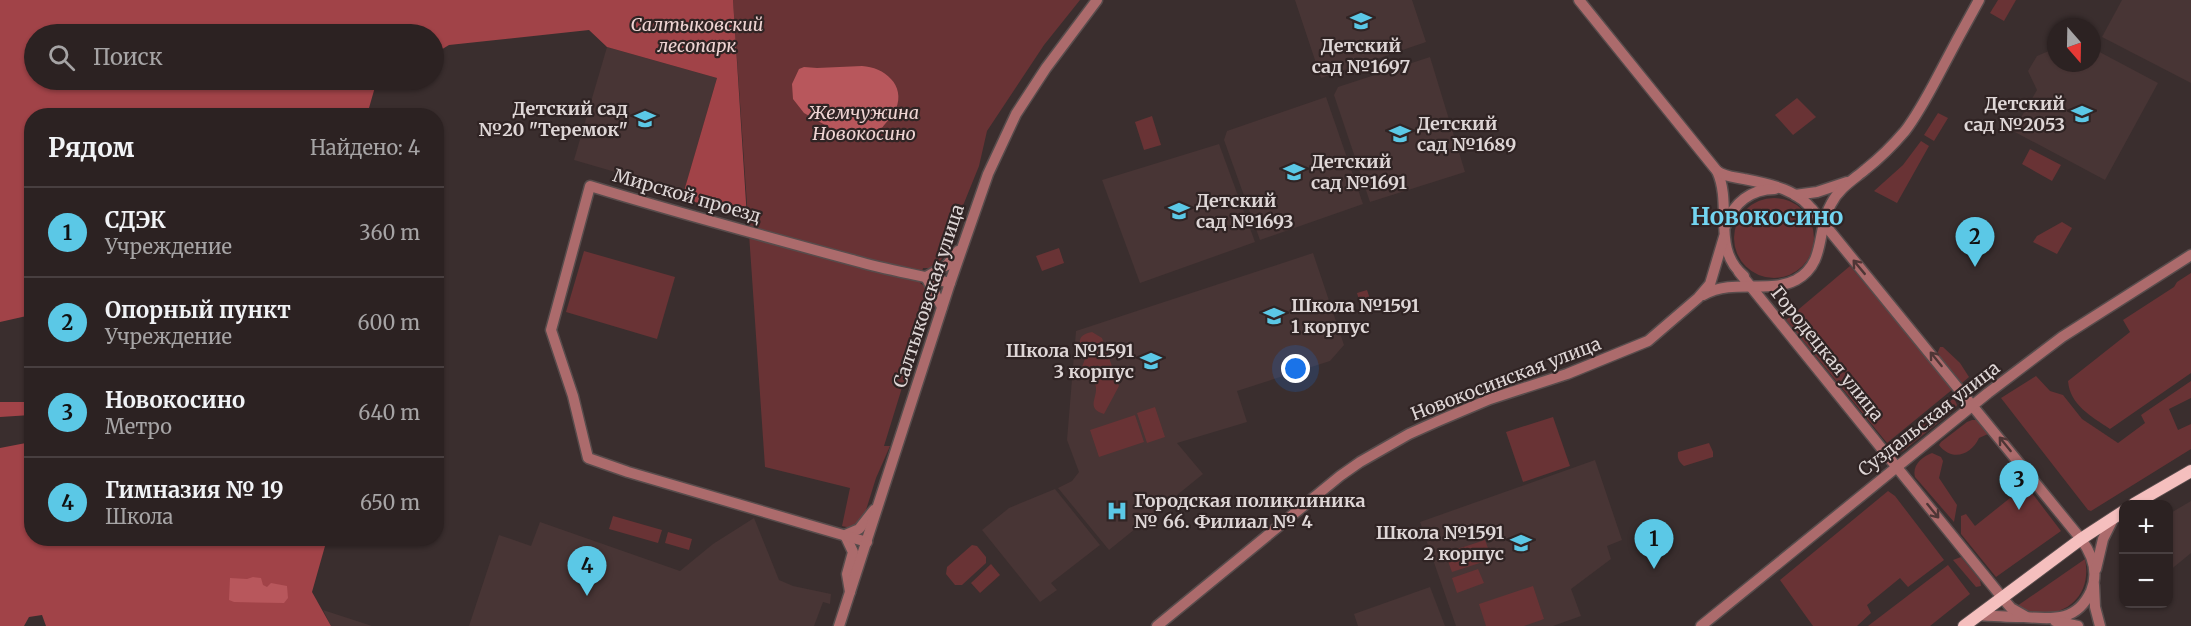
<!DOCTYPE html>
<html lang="ru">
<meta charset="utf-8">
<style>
body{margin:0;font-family:Merriweather,serif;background:#342a2a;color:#f1f3f6}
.controls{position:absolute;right:18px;bottom:18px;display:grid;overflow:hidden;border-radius:12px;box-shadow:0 2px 4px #0004}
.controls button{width:54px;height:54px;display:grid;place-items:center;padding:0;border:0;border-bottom:2px solid #483f40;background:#2c2222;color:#f1f3f6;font:30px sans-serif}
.compass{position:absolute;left:2047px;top:18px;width:54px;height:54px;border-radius:50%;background:#2c2222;box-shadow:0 2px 4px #0004;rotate:160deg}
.you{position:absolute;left:1296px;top:369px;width:21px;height:21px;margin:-15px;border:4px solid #fff;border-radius:50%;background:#1a73e8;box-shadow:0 0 0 9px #1a73e833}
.badge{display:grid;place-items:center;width:39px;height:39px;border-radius:50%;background:#5bc8e6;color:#111;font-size:20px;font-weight:700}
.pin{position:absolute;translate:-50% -50px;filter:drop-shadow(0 2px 3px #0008)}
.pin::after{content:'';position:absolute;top:32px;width:21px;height:18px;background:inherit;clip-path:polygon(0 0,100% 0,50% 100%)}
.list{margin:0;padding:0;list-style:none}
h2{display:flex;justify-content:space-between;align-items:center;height:78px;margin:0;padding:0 24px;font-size:26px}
h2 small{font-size:20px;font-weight:400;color:#a6a4a5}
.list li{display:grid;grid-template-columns:39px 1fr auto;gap:18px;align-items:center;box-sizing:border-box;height:90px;padding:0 24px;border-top:2px solid #483f40}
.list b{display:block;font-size:22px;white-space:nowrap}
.list p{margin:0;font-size:20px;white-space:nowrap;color:#a6a4a5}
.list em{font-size:20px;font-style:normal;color:#a6a4a5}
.icon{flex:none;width:33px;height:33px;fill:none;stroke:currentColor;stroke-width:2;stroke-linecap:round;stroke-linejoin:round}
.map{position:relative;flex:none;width:2191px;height:626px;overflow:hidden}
.search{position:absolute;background:#2c2222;box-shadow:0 2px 4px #0004;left:24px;top:24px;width:420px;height:66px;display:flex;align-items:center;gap:15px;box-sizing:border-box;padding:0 21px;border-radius:33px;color:#a6a4a5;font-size:22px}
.panel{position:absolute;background:#2c2222;box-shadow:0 2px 4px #0004;left:24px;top:108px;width:420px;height:438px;border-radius:24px}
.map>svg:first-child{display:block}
</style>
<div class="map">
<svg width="2191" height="626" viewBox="0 0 2191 626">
<rect width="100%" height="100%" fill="#3a2e2e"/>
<!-- built -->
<g fill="#483535">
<polygon points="1295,0 1412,0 1426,42 1321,78"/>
<polygon points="2122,0 2191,0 2191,83 2102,37"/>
<polygon points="607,47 717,78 684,192 574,160"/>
<polygon points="2056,48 2056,63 2092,63 2092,48 2158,83 2105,180 2013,131 2037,90 2028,71 2037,56"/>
<polygon points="1430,57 1465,172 1370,202 1334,95 1338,87"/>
<polygon points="1326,97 1363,204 1260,240 1224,140 1227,131"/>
<polygon points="1219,144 1255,242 1140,283 1102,180"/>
<polygon points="1313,253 1344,345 1330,361 1237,391 1247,422 1177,443 1203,474 1109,550 1058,488 1072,481 1079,472 1067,440 1076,331"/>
<polygon points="1595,460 1622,540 1607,546 1611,559 1571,589 1581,616 1553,626 1456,626 1420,522"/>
<polygon points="1055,489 1100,545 1051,583 1057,590 1040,602 982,530 1009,508"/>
<polygon points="2191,501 2191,553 2169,571 2169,514"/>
<polygon points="754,518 779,580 793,586 831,594 830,604 823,602 814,626 469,626 499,535 531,546 540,522 680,571 713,544"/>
<polygon points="1430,587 1445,626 1358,626 1354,614"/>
<polygon points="323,610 372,626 331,626"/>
</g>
<!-- green -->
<g fill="#693335">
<polygon points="733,0 1080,0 1044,45 987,131 979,166 941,260 932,268 923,268 920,283 927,288 929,300 884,446 890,446 876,478 862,523 855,529 842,526 850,488 765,467"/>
<polygon points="1998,0 2016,0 2004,21 1990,13"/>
<polygon points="1797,98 1816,117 1793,135 1775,115"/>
<polygon points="1938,113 1948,118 1934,141 1924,135"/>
<polygon points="1152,116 1161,145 1144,150 1135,122"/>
<polygon points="1921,141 1929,146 1897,203 1874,191 1903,165"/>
<polygon points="2030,149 2061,165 2052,181 2022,164"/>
<circle cx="1774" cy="238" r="40"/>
<polygon points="2062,222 2072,228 2057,254 2033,242 2037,236"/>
<polygon points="1059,248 1064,263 1042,271 1036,256"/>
<polygon points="584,251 675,277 657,339 566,312"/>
<polygon points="1850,266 1953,389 1887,443 1786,320"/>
<path d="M 2191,273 L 2191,373 L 2110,429 C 2091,416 2070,405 2068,381 L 2130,332 L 2123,320 L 2174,287 L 2177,282 Z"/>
<polygon points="1367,290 1374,311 1363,314 1357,293"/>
<path d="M 1092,332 L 1102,338 L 1119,386 L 1104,414 C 1084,408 1100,396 1095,384 C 1092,377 1085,378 1080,372 L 1085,359 C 1082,347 1072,336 1092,332 Z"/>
<polygon points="1940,347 1943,347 1960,363 1969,377 1962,383 1937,354"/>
<polygon points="2036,376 2050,391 2063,395 2082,419 2118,443 2145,423 2141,415 2191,381 2191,398 2169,409 2178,430 2191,424 2191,449 2091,511 2088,510 2001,398"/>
<polygon points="1954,398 1957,405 1955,409 1903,451 1898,453 1891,449"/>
<polygon points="1155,407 1165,437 1147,443 1137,413"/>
<polygon points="1135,415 1144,442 1099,457 1090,430"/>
<polygon points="1553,417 1570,466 1523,482 1506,432"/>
<path d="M 1972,420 L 1976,420 L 1988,434 L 1979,438 C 1971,455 1952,462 1939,445 L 1941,442 L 1967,422 Z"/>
<path d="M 1709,443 L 1713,452 L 1713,457 L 1684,466 C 1679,462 1677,458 1678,452 Z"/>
<path d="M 1932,453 L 1941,457 L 1943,461 L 1939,478 L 1957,505 L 1954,522 L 1915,477 C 1912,466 1921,457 1932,453 Z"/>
<polygon points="2012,467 2061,531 1996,577 1961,534 1961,516 1966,514 1975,526 2020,490 2008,474"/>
<polygon points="1888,491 1895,496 1944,560 1908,587 1900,578 1867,605 1871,613 1857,626 1813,626 1780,580"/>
<polygon points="613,516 662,530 658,543 609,529"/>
<polygon points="668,532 692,539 689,550 665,543"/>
<polygon points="1485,540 1492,559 1452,572 1445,553"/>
<polygon points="972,545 977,546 986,557 986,563 962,585 955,585 946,574 947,567"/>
<polygon points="1961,557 1980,580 1981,586 1976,587 1953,560"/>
<path d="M 2085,559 C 2094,602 2054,626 2017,606 Z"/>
<polygon points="991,564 1000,575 980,593 971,583"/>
<polygon points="1948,565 1970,594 1930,626 1868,626"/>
<polygon points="1478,569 1484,583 1457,593 1452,578"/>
<polygon points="1533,586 1544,619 1524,626 1486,626 1479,604"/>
</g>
<!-- forest -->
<g fill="#a14348">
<polygon points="0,0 733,0 747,218 682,198 717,78 607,47 589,30 449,45 434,54 434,34 34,34 34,80 389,80 375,87 367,115 32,116 31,315 0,322"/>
<polygon points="0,402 31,402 31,415 0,417"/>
<polygon points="31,442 32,538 327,539 312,592 331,626 46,626 42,615 29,617 24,626 0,626 0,448"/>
</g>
<!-- water -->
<g fill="#b8575c">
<path d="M 862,66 C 884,67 906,85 896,109 C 893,116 886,122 882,128 L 866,132 L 832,129 L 804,113 L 793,99 L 792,84 L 799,69 L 804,67 L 817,68 Z"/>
<polygon points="253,577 261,578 263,585 267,587 271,583 287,586 288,598 284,603 234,602 229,600 230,578 247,579"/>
</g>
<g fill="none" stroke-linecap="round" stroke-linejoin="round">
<defs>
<g id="minor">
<path d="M 1579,0 L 1717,171 C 1733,206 1711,249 1744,276"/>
<path d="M 1717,171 C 1725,177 1735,177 1744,179 C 1770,184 1801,190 1815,214"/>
<polyline points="1795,195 1817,192 1847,182"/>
<path d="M 1812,209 L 2081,539 C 2092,554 2099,572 2091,591 C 2077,622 2053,619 2024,617 C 2009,617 1994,616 1978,615"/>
<path d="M 1726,225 C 1733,203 1751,189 1775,189"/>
<polyline points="1739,272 2005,601 2011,608 2025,616"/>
<polyline points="926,277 947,265 958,251"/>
<polyline points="926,277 942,307"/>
<path d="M 1703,295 C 1734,278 1769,294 1796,280 C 1827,263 1816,229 1831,204 C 1839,188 1853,180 1866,169 C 1880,158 1893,145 1905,131 C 1918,114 1928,95 1938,76 C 1951,51 1965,25 1979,0"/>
<polyline points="845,535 853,552 847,574 850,592"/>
<polyline points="845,535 859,529 874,510"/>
<path d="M 867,542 L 628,472 L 588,458 L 573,396 L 551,330 L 590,186 C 678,213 767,237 856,261 C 887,270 919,275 950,283"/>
<polyline points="2096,569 2103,539 2113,519"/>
<polyline points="2094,585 2095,607 2100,626"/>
<polyline points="2055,621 2078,626"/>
<polyline points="839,626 950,283 988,174 1016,114 1046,68 1097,0"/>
<polyline points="1157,626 1340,476 1360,462 1409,434 1438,421 1490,399 1567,374 1648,341 1698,298 1710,284 1724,237"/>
<polyline points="1701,626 1988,393 2062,337 2191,255"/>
</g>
<g id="major">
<polyline points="2134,504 2191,471"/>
<polyline points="1964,626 2081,539 2124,511"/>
</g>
</defs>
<!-- minor casing -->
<use href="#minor" stroke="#584c4c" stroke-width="13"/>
<!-- major casing -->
<use href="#major" stroke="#584c4c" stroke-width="14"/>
<!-- minor -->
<use href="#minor" stroke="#ac6b6c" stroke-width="10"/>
<!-- major -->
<use href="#major" stroke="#f5bfbe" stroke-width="12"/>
</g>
<!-- one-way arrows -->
<defs><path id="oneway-shaft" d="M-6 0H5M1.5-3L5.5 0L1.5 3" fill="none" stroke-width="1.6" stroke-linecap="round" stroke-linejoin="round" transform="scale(1.5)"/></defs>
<g stroke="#4f3636">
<use href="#oneway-shaft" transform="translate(1859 267) rotate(-130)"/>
<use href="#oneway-shaft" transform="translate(1936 359) rotate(-129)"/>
<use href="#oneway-shaft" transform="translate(2005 444) rotate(-129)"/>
<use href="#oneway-shaft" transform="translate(1933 511) rotate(51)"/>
</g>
<!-- icons -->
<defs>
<symbol id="school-bare" viewBox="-9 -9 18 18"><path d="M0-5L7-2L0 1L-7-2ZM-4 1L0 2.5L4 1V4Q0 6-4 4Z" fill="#5bc8e6" stroke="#302424" stroke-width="2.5" paint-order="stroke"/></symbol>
<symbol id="hospital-bare" viewBox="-9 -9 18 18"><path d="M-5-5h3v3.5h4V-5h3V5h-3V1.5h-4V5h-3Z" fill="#5bc8e6" stroke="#302424" stroke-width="2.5" paint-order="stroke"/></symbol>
</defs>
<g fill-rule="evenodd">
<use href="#school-bare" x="1346" y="6" width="30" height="30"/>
<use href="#school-bare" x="2067" y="99" width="30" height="30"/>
<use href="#school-bare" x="630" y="104" width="30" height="30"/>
<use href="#school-bare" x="1385" y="119" width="30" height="30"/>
<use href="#school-bare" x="1279" y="157" width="30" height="30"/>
<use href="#school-bare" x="1164" y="196" width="30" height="30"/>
<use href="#school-bare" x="1259" y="301" width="30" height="30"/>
<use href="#school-bare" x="1136" y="346" width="30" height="30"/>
<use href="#hospital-bare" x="1102" y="496" width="30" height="30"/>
<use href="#school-bare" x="1506" y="528" width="30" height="30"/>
</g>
<g text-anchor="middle" stroke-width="4.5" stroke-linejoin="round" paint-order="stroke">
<!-- park labels -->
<g font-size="18" font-style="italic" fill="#efd4d3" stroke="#302424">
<text x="697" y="31">Салтыковский<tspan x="697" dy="21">лесопарк</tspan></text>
<text x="864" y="119">Жемчужина<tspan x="864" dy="21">Новокосино</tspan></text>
</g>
<!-- poi labels -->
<g font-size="18" font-weight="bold" fill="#ded6d6" stroke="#302424" text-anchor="start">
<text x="1361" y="52" text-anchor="middle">Детский<tspan x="1361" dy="21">сад №1697</tspan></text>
<text x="2065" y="110" text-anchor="end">Детский<tspan x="2065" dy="21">сад №2053</tspan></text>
<text x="628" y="115" text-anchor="end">Детский сад<tspan x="628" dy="21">№20 "Теремок"</tspan></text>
<text x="1417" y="130">Детский<tspan x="1417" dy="21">сад №1689</tspan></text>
<text x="1311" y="168">Детский<tspan x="1311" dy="21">сад №1691</tspan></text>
<text x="1196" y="207">Детский<tspan x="1196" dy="21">сад №1693</tspan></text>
<text x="1291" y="312">Школа №1591<tspan x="1291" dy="21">1 корпус</tspan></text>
<text x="1134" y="357" text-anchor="end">Школа №1591<tspan x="1134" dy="21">3 корпус</tspan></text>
<text x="1134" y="507">Городская поликлиника<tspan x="1134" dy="21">№ 66. Филиал № 4</tspan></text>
<text x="1504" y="539" text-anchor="end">Школа №1591<tspan x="1504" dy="21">2 корпус</tspan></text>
</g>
<!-- street labels -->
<g font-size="18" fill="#ded6d6" stroke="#302424">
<text transform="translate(687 196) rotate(16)" y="6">Мирской проезд</text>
<text transform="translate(929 296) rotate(-72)" y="6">Салтыковская улица</text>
<text transform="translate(1827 354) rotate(51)" y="6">Городецкая улица</text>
<text transform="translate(1506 379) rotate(-21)" y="6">Новокосинская улица</text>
<text transform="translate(1929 419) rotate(-38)" y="6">Суздальская улица</text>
</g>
<!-- district labels -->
<g font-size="24" font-weight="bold" fill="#73d5f1" stroke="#302424">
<text x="1767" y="225">Новокосино</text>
</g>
</g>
</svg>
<div class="controls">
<button>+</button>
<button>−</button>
</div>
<svg class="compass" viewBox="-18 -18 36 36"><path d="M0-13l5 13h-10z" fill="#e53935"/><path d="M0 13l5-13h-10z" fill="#a6a4a5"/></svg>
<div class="you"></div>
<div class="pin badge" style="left:1654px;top:569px">1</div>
<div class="pin badge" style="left:1975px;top:267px">2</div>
<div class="pin badge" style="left:2019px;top:510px">3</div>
<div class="pin badge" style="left:587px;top:596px">4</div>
<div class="search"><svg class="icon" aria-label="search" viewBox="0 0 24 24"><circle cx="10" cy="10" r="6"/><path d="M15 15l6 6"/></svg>Поиск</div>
<section class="panel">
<h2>Рядом<small>Найдено: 4</small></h2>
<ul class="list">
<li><span class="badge">1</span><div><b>СДЭК</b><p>Учреждение</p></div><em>360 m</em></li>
<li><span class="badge">2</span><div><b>Опорный пункт</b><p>Учреждение</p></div><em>600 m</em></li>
<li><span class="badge">3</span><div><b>Новокосино</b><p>Метро</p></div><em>640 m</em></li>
<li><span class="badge">4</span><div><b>Гимназия № 19</b><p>Школа</p></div><em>650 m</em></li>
</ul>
</section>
</div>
